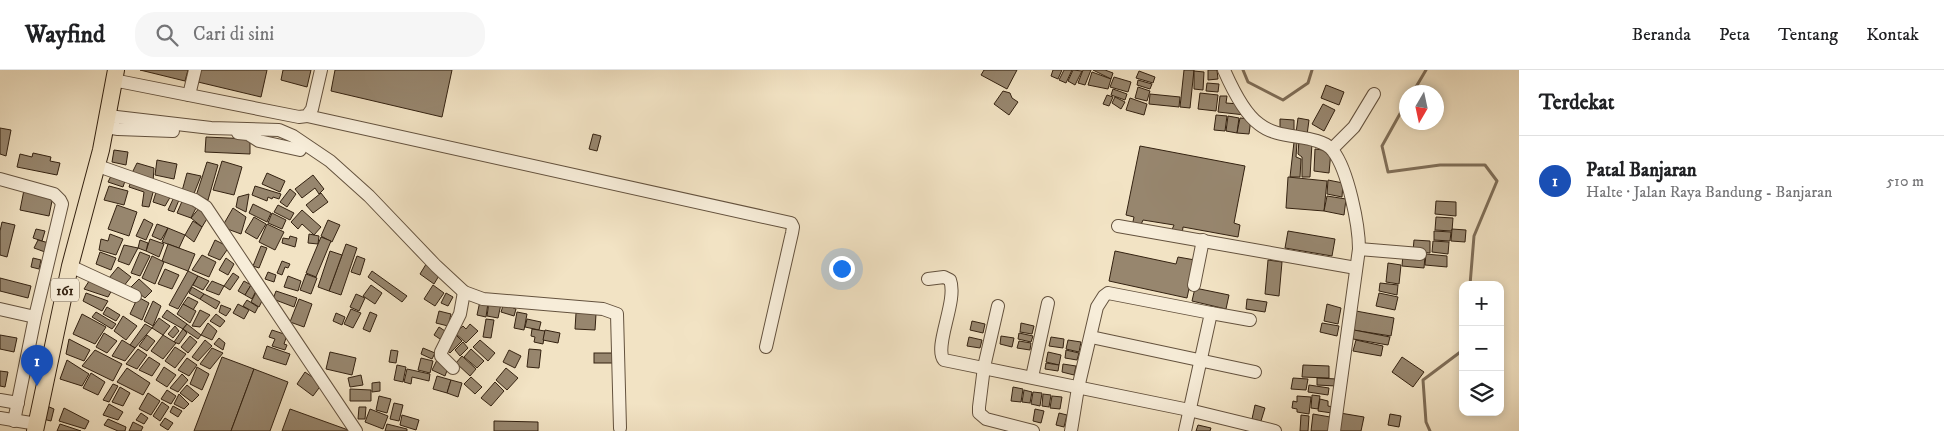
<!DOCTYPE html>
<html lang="id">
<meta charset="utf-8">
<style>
body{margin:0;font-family:"IM FELL DW Pica",serif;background:#f6f6f6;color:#202124}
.controls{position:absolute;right:15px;bottom:15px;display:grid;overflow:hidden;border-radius:10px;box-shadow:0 2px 8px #0003}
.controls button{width:45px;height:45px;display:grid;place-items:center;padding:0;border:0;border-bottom:1px solid #e0e0e0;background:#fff;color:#202124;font:25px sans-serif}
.compass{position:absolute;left:1399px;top:15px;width:45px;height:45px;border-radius:50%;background:#fff;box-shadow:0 2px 8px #0003;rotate:189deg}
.you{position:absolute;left:841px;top:198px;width:18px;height:18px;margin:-12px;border:4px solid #fff;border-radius:50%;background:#1a73e8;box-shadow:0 0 0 8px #1a73e833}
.badge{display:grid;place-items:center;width:32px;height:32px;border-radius:50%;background:#2563eb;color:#fff;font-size:16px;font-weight:700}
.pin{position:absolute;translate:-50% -41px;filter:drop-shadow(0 1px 2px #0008)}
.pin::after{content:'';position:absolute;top:26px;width:18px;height:15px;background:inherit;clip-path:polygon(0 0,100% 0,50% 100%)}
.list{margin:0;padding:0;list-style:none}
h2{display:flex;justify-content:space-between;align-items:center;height:65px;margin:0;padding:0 20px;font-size:21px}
h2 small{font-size:16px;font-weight:400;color:#757577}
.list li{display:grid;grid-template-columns:32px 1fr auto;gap:15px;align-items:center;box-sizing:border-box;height:90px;padding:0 20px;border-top:1px solid #e0e0e0}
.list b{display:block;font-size:19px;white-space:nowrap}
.list p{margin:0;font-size:16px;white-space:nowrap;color:#757577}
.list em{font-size:16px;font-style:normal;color:#757577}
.icon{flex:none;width:28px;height:28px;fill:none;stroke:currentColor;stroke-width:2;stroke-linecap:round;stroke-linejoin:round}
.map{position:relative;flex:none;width:1519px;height:361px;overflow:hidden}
header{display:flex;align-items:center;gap:30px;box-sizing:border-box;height:70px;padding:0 25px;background:#fff;border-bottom:1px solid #e0e0e0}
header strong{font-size:24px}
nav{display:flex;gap:28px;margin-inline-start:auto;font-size:18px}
.search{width:350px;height:45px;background:#f6f6f6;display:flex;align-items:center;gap:12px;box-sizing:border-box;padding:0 18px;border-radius:20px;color:#757577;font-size:19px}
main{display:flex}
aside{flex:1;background:#fff}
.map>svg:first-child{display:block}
</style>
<header>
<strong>Wayfind</strong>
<div class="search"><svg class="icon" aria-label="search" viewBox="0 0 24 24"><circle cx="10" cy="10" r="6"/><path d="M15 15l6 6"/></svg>Cari di sini</div>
<nav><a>Beranda</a><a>Peta</a><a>Tentang</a><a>Kontak</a></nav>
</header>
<main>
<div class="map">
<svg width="1519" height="361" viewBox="0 0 1519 361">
<rect width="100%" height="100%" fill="#f2e3c4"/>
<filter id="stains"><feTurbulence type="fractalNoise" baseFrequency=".004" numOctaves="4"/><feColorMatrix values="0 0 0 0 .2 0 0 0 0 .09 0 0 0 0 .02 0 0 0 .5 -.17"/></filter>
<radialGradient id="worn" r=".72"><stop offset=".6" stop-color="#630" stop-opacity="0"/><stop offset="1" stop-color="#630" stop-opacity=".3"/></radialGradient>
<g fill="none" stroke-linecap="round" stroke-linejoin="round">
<!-- stream -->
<g stroke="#7f6e58" stroke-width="3">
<polyline points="1243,0 1248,12 1283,30 1308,13 1312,0"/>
<polyline points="1413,22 1426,0"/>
<polyline points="1406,33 1382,76 1388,102 1440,95 1485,95 1497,111 1474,166 1470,215"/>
<polyline points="1430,361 1426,352 1423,310 1463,280"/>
</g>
</g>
<!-- building -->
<g fill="#97866e" stroke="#342211">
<polygon points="140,0 188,0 185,11"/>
<polygon points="201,0 267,0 261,27 198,12"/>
<polygon points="283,0 311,0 307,17 281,10"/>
<polygon points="335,0 452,0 442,47 331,21"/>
<polygon points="984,0 1017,0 1007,19 981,5"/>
<polygon points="1053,0 1062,0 1058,9 1051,6"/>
<polygon points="1064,0 1072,0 1066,13 1059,10"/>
<polygon points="1073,0 1082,1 1075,15 1068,11"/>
<polygon points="1083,0 1091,0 1085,15 1078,13"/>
<polygon points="1093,0 1105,0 1113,3 1111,9"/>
<polygon points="1184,0 1194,0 1190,38 1180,37"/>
<polygon points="1208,0 1217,0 1218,9 1208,10"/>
<polygon points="1139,1 1155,7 1153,13 1136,8"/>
<polygon points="1194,1 1204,2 1203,20 1194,19"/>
<polygon points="1092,2 1111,9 1108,19 1088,15"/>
<polygon points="1114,7 1131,12 1128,22 1110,17"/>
<polygon points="1138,10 1152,14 1150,19 1137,15"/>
<polygon points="1207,13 1219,14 1218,22 1206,21"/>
<polygon points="1326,15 1344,22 1339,35 1321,28"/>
<polygon points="1138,17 1150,21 1147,31 1135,28"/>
<polygon points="1113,19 1127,24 1125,30 1111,25"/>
<polygon points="1003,21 1010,23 1012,28 1018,32 1009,45 994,34"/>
<polygon points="1200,23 1218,25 1216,41 1198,39"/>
<polygon points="1150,24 1180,27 1179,37 1149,34"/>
<polygon points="1107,25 1113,27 1109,36 1103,34"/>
<polygon points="1220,26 1227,26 1226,33 1240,34 1245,45 1218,42"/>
<polygon points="1115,27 1125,32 1121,39 1112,33"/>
<polygon points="1130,28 1147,34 1144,45 1126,40"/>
<polygon points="1323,34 1335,40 1324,61 1312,54"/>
<polygon points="1216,45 1227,46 1225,61 1214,60"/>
<polygon points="1228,46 1239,48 1237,63 1226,61"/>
<polygon points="1240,48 1251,49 1249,64 1237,63"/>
<polygon points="1298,48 1309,50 1307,65 1296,63"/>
<polygon points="1280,49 1294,50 1294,62 1280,60"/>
<polygon points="0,58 11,60 6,86 0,84"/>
<polygon points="593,64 601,66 597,81 589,79"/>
<polygon points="206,67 250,69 250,84 205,82"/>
<polygon points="1299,70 1312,73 1310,107 1302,107 1302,87 1298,84"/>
<polygon points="1294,72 1297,72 1296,87 1301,89 1300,107 1290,107"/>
<polygon points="1140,76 1245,96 1234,153 1240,155 1238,167 1183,157 1182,165 1171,162 1174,155 1143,150 1140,157 1132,156 1134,147 1126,145"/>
<polygon points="1315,79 1331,81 1329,103 1314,101"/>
<polygon points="114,80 128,82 126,95 112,92"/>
<polygon points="33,83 51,87 50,91 60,93 57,105 17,97 20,84 32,87"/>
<polygon points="157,90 177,94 174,109 155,105"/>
<polygon points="222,91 242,97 234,125 213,120"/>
<polygon points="207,92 218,95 208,130 196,126"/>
<polygon points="137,93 154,98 153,112 132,103"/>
<polygon points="187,103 201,106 193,126 182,121"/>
<polygon points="267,103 285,111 280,122 262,114"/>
<polygon points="313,105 324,119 319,124 315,118 302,128 295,119"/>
<polygon points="111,106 125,111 123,117 108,112"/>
<polygon points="1288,107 1327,111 1324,141 1286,138"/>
<polygon points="1328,110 1343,113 1342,127 1327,124"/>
<polygon points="131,111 154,119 149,137 142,136 144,122 129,117"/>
<polygon points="109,116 128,121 124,135 104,130"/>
<polygon points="255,116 281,124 279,129 273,127 272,129 268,127 267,131 252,125"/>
<polygon points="157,119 172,124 165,136 153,132"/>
<polygon points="290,119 296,124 287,137 280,132"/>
<polygon points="24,120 53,126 49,146 20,140"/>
<polygon points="321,123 328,132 313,143 306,135"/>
<polygon points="249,124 246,142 236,137 238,127"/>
<polygon points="1327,126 1346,129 1344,145 1324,141"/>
<polygon points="174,127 179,130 174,142 168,140"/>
<polygon points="183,129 197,136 191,148 177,143"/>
<polygon points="1436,131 1456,132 1456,146 1435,144"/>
<polygon points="253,134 271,143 267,152 249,143"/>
<polygon points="117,135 137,142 129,166 108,159"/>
<polygon points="278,135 294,143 290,150 274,142"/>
<polygon points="200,137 208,147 202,157 191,148"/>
<polygon points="233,138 246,147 241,164 222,157"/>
<polygon points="302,140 321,157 314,165 302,154 298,159 291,152"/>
<polygon points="272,143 286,150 282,159 268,153"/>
<polygon points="254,147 266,154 257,169 245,162"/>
<polygon points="1436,147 1453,148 1452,161 1435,160"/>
<polygon points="144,149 153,154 146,170 136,166"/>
<polygon points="328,150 340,155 332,172 321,166"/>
<polygon points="193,151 202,157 194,172 185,165"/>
<polygon points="2,152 15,155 7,187 0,185 0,161"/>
<polygon points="157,154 168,158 161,170 152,166"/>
<polygon points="267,154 284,162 275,180 259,172"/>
<polygon points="168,158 185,165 179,178 162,172"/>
<polygon points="36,159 45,161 42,171 33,168"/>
<polygon points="1452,159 1466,160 1465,172 1451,171"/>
<polygon points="1288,161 1335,169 1332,186 1285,178"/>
<polygon points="1434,161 1451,162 1450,171 1434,170"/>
<polygon points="110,164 123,169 116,185 99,180 101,169 108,171"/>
<polygon points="309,164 319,166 318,174 308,173"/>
<polygon points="290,166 297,168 295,177 282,173 283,168 289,169"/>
<polygon points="321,167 331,171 316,207 306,203"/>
<polygon points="150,169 164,174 159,187 146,181"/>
<polygon points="38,170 49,173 45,182 34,178"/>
<polygon points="140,170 148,173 146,181 138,178"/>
<polygon points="215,170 229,177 220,190 208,185"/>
<polygon points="1414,170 1430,171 1430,183 1413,181"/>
<polygon points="1433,171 1449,172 1448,184 1432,182"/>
<polygon points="168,174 195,184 188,201 162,191"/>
<polygon points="346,174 357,178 341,225 329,221"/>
<polygon points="124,175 138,178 129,195 118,191"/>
<polygon points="261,176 267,178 259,198 253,196"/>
<polygon points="330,181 342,185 329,221 318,217"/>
<polygon points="1115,181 1176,194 1178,187 1195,190 1187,228 1109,211"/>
<polygon points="100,182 116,188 111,200 96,194"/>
<polygon points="140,182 150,186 140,206 131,203"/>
<polygon points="1403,184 1425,186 1424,198 1402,196"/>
<polygon points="1426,184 1447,186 1447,197 1425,195"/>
<polygon points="202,185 216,192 209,207 192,200"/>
<polygon points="152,186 164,192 155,214 142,208"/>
<polygon points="357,186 365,189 360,205 351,202"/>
<polygon points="33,188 41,190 39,199 31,197"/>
<polygon points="226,188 234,194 228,205 219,200"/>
<polygon points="1268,190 1282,192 1279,226 1265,224"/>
<polygon points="282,191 290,194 288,198 285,197 282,205 277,203"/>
<polygon points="428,191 440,204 434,214 420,204"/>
<polygon points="1388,193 1401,195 1399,214 1386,212"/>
<polygon points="118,197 131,207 123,217 109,208"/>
<polygon points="165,199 179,205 172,219 158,214"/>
<polygon points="188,201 198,206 178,239 169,235"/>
<polygon points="372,201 407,226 402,232 368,207"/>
<polygon points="268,202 276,205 274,212 265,209"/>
<polygon points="233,203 239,207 230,220 224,216"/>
<polygon points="306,204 317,208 311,224 300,220"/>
<polygon points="198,206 209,211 203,220 193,215"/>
<polygon points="288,206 301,211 298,221 284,217"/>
<polygon points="0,208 31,216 28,228 0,221"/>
<polygon points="91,208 112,220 108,227 84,219"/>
<polygon points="139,209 152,221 145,228 131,217"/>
<polygon points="212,211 224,216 219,225 206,220"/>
<polygon points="244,211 251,215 245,225 238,221"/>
<polygon points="1380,213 1398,215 1397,225 1379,221"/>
<polygon points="251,215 257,219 252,229 245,225"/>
<polygon points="371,215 382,223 375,234 363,226"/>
<polygon points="433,215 444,223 435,236 424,229"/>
<polygon points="192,217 204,224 200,229 189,223"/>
<polygon points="1195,218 1229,225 1226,239 1192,231"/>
<polygon points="276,221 297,228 294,237 273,229"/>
<polygon points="256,222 264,227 259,237 251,232"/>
<polygon points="86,223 108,231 102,241 83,231"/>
<polygon points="446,223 453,227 448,236 441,233"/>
<polygon points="1379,223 1398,227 1395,240 1376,236"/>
<polygon points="204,224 220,232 216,239 200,229"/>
<polygon points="356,224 365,228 359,241 350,237"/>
<polygon points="138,227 149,233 142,250 130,244"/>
<polygon points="188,227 198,232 193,240 183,234"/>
<polygon points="299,229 312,234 304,257 290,252"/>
<polygon points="1247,229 1267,232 1265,242 1246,239"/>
<polygon points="247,230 258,237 255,243 243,236"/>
<polygon points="153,231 161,236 153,256 144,251"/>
<polygon points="480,231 488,233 486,247 477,245"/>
<polygon points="489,232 501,234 498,248 487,246"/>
<polygon points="183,234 196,241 190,253 177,244"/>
<polygon points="238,234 249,240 244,249 233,243"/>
<polygon points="1327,234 1341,238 1338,254 1324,251"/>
<polygon points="221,235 231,239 226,246 219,242"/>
<polygon points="514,235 513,238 516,239 514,246 501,242 503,236"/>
<polygon points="107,237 120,245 116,251 103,244"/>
<polygon points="351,239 361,243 353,258 344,254"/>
<polygon points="167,240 187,254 183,259 162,247"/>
<polygon points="200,240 210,245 200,257 192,256"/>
<polygon points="439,241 451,244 448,256 436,253"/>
<polygon points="1356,241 1394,248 1391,266 1353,260"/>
<polygon points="96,242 116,254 112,259 92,247"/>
<polygon points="370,242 377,245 370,262 363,259"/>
<polygon points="517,242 527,244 524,260 514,258"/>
<polygon points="336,243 345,247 342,255 333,251"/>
<polygon points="576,243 596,244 595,260 575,259"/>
<polygon points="82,244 106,257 95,274 73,264"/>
<polygon points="216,244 225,251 220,257 210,251"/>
<polygon points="123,246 137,256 126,270 114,261"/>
<polygon points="159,248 170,256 163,265 152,258"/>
<polygon points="486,249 494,250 491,268 483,267"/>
<polygon points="527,249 541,252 539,260 525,257"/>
<polygon points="972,251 985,254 983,263 970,260"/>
<polygon points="208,253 217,261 212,270 201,265"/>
<polygon points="1021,253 1034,256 1032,264 1020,262"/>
<polygon points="1322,253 1339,256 1337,266 1320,262"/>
<polygon points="145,254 152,258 135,278 130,275"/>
<polygon points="187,254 201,265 198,269 183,259"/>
<polygon points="470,254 478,261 466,273 455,263 463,256 466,259"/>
<polygon points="175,256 179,261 173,268 168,264"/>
<polygon points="439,257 448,263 443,271 434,265"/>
<polygon points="183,259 187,263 179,274 174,272"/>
<polygon points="532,259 545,261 543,274 534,272 535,267 531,266"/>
<polygon points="272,260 287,265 284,274 287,275 285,280 272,276 275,269 269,267"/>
<polygon points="545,260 560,263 558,273 543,270"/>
<polygon points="1354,260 1390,267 1388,275 1353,269"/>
<polygon points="104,263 117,271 107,283 96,277"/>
<polygon points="1019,263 1033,266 1031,272 1018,269"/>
<polygon points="455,264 462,271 450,283 444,277"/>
<polygon points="0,265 17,268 14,282 0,279"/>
<polygon points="147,265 155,271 147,281 139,276"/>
<polygon points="163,265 176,273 163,289 151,281"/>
<polygon points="190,266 197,272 188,283 181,277"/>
<polygon points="1001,266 1014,268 1012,277 1000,274"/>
<polygon points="969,267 982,270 980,278 967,276"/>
<polygon points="1051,267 1064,269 1063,278 1049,276"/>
<polygon points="219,268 225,273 223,280 214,274"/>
<polygon points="69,269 90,280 84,291 66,284"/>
<polygon points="122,270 135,278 125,291 112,286"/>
<polygon points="205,270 212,276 198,291 192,287"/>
<polygon points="480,270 495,283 488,291 473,277"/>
<polygon points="1068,270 1081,272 1079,282 1066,279"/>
<polygon points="1356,270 1383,276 1381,286 1353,281"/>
<polygon points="1019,271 1031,273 1030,280 1017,278"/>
<polygon points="463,272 468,278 460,286 455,280"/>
<polygon points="267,276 290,284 286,295 263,288"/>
<polygon points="175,277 186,284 175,298 165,291"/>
<polygon points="212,278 223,283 210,299 200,294"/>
<polygon points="423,278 435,283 432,289 421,284"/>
<polygon points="138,279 147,285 137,299 126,294"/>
<polygon points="471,279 484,291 477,298 464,287"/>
<polygon points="529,279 541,280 539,298 527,297"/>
<polygon points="95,280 122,294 113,311 82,296"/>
<polygon points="391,280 398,281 396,293 389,292"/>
<polygon points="509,280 521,286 515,298 503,292"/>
<polygon points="1066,280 1079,283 1077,290 1065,288"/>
<polygon points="330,282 356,288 352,305 326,299"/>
<polygon points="1048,282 1061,285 1059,295 1046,292"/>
<rect x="594" y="283" width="19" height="10"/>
<polygon points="462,286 476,299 470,306 456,293"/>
<polygon points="149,287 160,294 152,306 139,300"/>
<polygon points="222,287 254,299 231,361 194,361"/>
<polygon points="1402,287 1424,302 1413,317 1392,302"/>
<polygon points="187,288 197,295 189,306 178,300"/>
<polygon points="421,288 433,291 430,303 418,300"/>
<polygon points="67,290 89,304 82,316 60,309"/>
<polygon points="437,290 449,295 445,306 432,300"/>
<polygon points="1046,293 1059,295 1058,301 1045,299"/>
<polygon points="1063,294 1076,296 1074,305 1062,302"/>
<polygon points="397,295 406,297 403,312 394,310"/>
<polygon points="1303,295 1329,296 1329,308 1302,307"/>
<polygon points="164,297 176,305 167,317 156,310"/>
<polygon points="197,297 209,304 202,320 190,314"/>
<polygon points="127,298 150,313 143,325 117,312"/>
<polygon points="506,298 518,308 507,320 496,310"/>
<polygon points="254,299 288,312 270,361 231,361"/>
<polygon points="407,299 430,304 429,311 412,307 411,314 404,312"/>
<polygon points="0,301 8,302 5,317 0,316"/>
<polygon points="305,302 322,314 313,326 297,314"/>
<polygon points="91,303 105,312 98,325 83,318"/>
<polygon points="182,304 188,310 178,322 170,318"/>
<polygon points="361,305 363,315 350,317 348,308"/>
<polygon points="437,306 451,310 447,323 433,319"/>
<polygon points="471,307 482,317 475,324 464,314"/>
<polygon points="1293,308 1308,309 1306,320 1291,319"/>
<polygon points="1317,308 1337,309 1336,316 1317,315"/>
<polygon points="451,310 462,313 458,327 447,323"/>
<polygon points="380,312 380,321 372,322 372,313"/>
<polygon points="495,312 504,321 491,336 481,328"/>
<polygon points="113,314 118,316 109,332 103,330"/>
<polygon points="187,315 199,325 192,332 180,323"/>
<polygon points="1309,315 1329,318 1328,325 1308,322"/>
<polygon points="120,317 130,323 123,336 112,332"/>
<polygon points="1013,317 1023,319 1021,332 1011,331"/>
<polygon points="350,319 371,320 371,331 350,331"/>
<polygon points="167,320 176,326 171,334 161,329"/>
<polygon points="1024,320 1032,322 1030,333 1022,332"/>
<polygon points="1033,322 1042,323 1040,336 1031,334"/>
<polygon points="148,323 160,331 151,345 139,339"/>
<polygon points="179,324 189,334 184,339 174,334"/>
<polygon points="1043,324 1051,325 1049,337 1042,336"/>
<polygon points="1312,325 1320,326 1318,339 1311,338"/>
<polygon points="379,326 391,329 387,343 376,340"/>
<polygon points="1052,326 1062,327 1060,339 1050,338"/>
<polygon points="1297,326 1311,327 1309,344 1297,342 1297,339 1292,338 1293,331 1297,332"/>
<polygon points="1320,329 1328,331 1328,336 1333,337 1332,343 1318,341"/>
<polygon points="162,332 169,337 160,351 153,346"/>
<polygon points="394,333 403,335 399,351 390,349"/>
<polygon points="109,334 123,342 118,350 103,345"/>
<polygon points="1255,335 1265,338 1261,351 1252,349"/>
<polygon points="47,336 54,339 51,351 43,349"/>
<polygon points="173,336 182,341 178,347 170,342"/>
<polygon points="359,337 366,337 365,349 358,349"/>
<polygon points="64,338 89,351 85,359 59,351"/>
<polygon points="290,339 351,361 282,361"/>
<polygon points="370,339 388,346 383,359 365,352"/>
<polygon points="1035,339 1044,341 1041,353 1033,351"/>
<polygon points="141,343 148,348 144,354 136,350"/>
<polygon points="1059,343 1067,345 1064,357 1056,355"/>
<polygon points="1340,343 1364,347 1361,361 1337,361"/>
<polygon points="1313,344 1330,347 1328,361 1311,361"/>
<polygon points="1390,344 1401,346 1399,357 1388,355"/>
<polygon points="402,345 419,350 416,360 400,355"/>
<polygon points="1301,345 1309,346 1308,361 1300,361"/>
<polygon points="165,348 173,353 168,360 160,355"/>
<polygon points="108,349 126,357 125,361 118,361 104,355"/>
<polygon points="494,351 538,352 538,361 494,361"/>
<polygon points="133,352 143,357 141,361 129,361"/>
<polygon points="60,354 81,361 57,361"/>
<polygon points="387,354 407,359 407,361 385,361"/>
<polygon points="1198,355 1211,358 1210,361 1196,361"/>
</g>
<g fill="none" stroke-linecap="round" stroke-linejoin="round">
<defs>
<g id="minor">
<path d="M 1224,0 C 1231,16 1245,44 1259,54 C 1275,67 1298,65 1317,71 C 1323,73 1329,75 1333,81 C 1348,100 1359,155 1359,179 L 1334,361"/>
<polyline points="113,10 299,47 307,46 312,39 321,0"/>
<polyline points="189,25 195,0"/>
<polyline points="108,46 211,58 279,60 293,66 330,91 369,126 436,196 464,222 483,229 603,239 617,244 620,358"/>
<polyline points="307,46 791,153 793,157 792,163 766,277"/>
<polyline points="106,57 118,59 173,61"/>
<polyline points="238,63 248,64 259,71 300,80"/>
<polyline points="1332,79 1354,57 1374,24"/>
<polyline points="98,96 195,130 206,137 356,361"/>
<polyline points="0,109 54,124 60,130 62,134 35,247 14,351"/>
<polyline points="1118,156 1356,198"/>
<polyline points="1359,179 1420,184"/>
<polyline points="70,196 135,226"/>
<path d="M 928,209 L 944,207 L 950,210 C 958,231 933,277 944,290 L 1189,340 L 1275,361"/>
<polyline points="1194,215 1203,170"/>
<polyline points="998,236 984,297 979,337 979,343 986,349 1033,361"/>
<polyline points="0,239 35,247"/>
<polyline points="1211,243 1250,250"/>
<polyline points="1091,267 1255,302"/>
<polyline points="453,298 441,286 441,282 460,244 464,222"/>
<polyline points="1032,307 1048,233"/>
<polyline points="0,330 18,333"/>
<polyline points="0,348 37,354"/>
<polyline points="1071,361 1078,318 1097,237 1104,226 1108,223 1211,243 1185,361"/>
</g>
<polyline id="major" points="35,361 70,196 101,80 116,0"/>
</defs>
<!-- minor casing -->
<use href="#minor" stroke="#64523e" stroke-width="14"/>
<!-- major casing -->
<use href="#major" stroke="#342211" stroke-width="18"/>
<!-- minor -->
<use href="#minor" stroke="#f7edd9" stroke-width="12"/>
<!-- major -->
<use href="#major" stroke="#f2e3c4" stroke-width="16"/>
</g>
<g text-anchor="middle" stroke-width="4" stroke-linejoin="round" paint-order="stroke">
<!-- shield labels -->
<rect fill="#f7edd9" stroke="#6e5f4d" stroke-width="1" x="51" y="208.5" width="28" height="23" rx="4"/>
<g font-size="14" font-weight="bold" fill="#342211">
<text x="65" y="225">161</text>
</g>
</g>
<rect width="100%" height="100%" filter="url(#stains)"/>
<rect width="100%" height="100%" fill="url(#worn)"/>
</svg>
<div class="controls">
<button>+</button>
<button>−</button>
<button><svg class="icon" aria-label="layers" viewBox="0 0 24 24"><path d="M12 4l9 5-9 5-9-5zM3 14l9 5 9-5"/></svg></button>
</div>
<svg class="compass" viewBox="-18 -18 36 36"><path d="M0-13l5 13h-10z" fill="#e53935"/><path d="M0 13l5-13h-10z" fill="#757577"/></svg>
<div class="you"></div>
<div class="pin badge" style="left:37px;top:316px;background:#1a4fb4">1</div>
</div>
<aside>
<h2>Terdekat<small></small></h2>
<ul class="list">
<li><span class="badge" style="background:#1a4fb4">1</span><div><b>Patal Banjaran</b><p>Halte · Jalan Raya Bandung - Banjaran</p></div><em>510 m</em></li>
</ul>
</aside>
</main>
